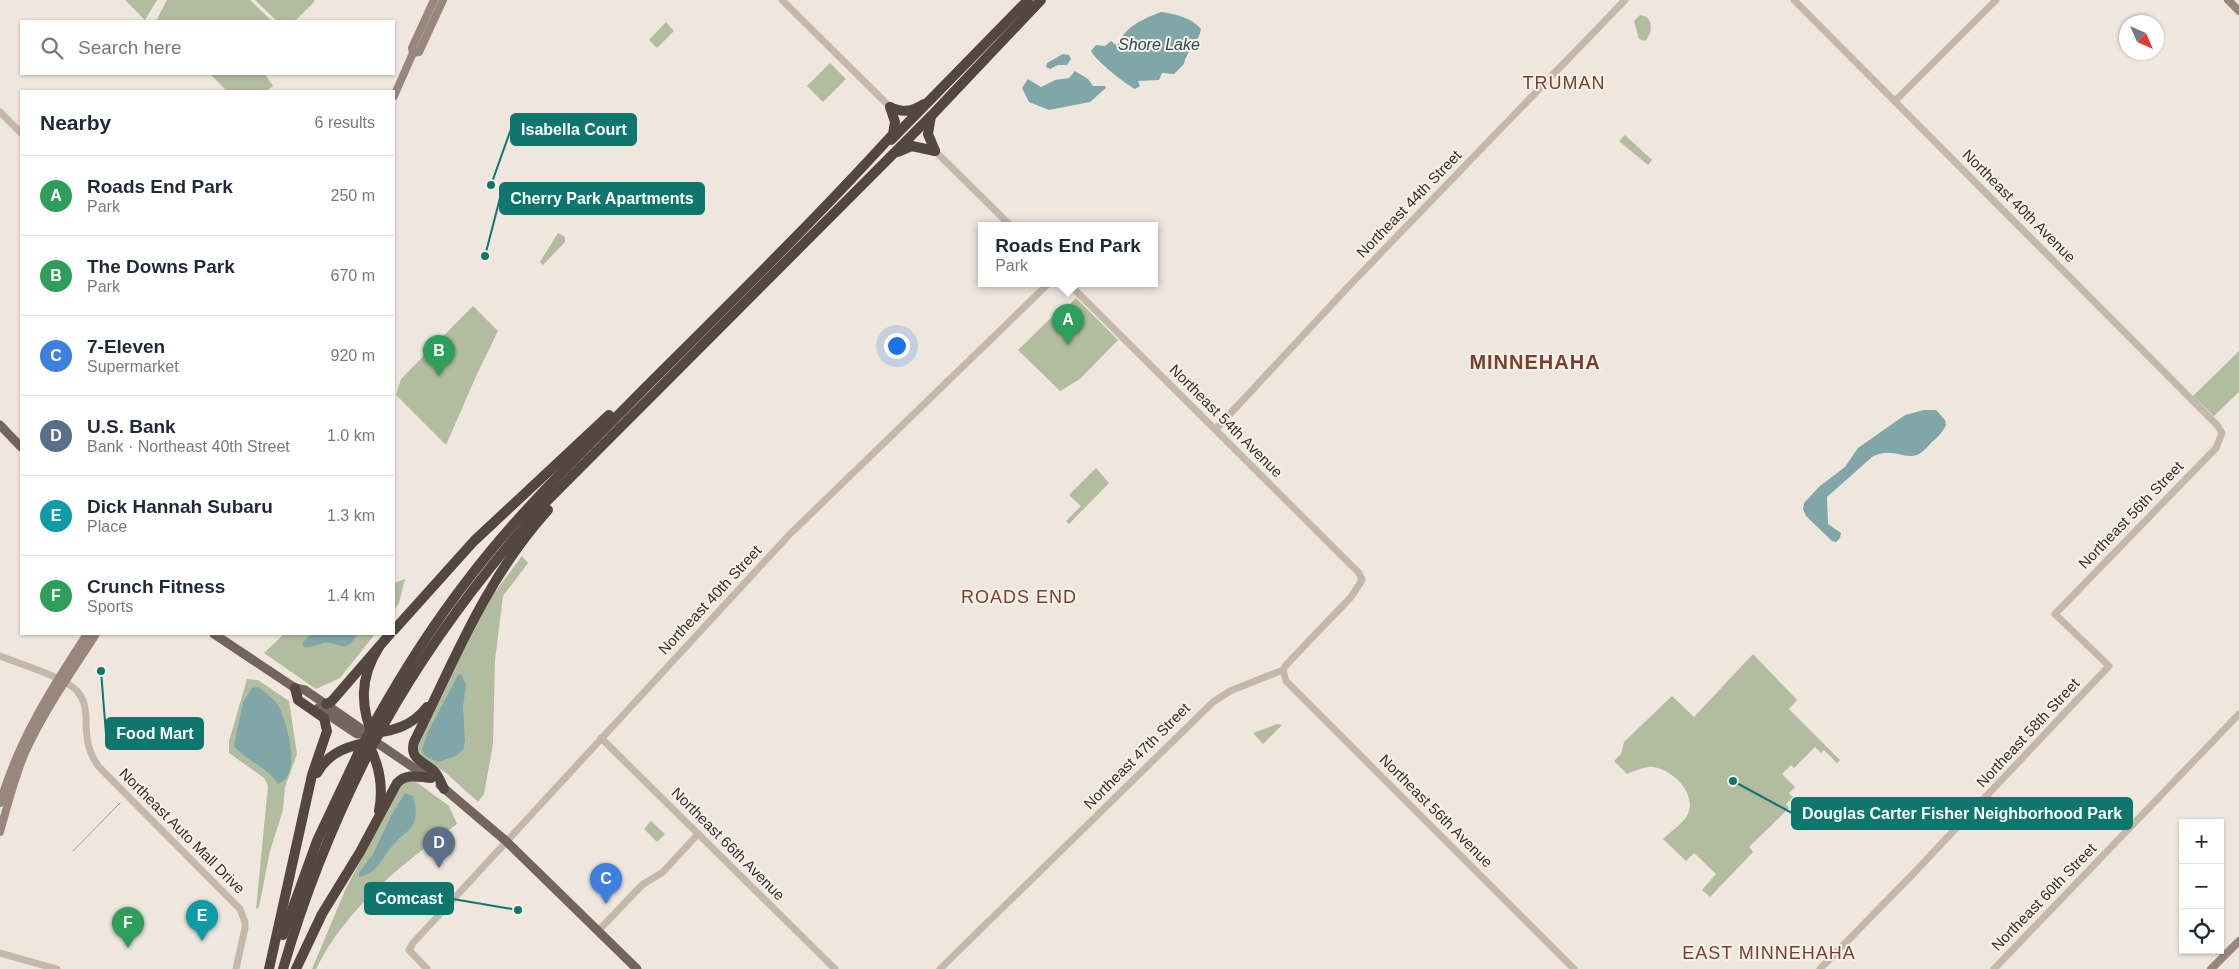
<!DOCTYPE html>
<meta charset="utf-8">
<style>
body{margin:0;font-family:Arial,sans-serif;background:#f6f6f7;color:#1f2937}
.controls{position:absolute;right:15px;bottom:15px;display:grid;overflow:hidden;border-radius:0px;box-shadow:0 1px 4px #0004}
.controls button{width:45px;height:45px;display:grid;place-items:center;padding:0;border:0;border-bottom:1px solid #e0e1e3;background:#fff;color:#1f2937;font:25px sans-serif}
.compass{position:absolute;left:2119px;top:15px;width:45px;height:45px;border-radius:50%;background:#fff;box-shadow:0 1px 4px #0004;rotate:135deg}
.you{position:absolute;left:896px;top:345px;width:18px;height:18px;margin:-12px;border:4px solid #fff;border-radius:50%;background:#1a73e8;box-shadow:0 0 0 8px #1a73e833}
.badge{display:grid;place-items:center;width:32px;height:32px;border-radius:50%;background:#244d50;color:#fff;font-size:16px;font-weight:700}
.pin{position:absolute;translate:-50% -41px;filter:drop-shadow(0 1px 2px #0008)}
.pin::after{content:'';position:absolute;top:26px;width:18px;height:15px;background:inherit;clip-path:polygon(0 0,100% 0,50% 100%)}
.popup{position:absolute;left:978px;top:222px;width:180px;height:65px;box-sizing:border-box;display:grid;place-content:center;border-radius:0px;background:#fff;filter:drop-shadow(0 1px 4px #0005);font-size:16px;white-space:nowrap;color:#747a83}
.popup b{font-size:19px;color:#1f2937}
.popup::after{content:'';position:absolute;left:50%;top:100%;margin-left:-10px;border:10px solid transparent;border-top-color:#fff}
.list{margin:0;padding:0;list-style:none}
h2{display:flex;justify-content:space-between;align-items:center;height:65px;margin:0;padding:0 20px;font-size:21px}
h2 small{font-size:16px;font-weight:400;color:#747a83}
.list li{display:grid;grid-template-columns:32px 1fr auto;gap:15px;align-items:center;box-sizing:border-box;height:80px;padding:0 20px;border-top:1px solid #e0e1e3}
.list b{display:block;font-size:19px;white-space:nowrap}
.list p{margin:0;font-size:16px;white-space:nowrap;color:#747a83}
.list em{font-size:16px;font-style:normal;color:#747a83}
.icon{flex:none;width:28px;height:28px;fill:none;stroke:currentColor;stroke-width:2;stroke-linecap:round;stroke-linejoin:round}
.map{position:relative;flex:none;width:2239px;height:969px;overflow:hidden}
.search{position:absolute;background:#fff;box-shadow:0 1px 4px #0004;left:20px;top:20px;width:375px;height:55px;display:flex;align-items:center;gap:12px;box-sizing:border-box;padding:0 18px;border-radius:0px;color:#747a83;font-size:19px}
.panel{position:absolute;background:#fff;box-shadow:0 1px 4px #0004;left:20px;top:90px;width:375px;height:545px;border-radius:0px}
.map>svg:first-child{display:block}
</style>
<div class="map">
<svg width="2239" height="969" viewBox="0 0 2239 969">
<rect width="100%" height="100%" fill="#efe7de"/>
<!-- green -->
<g fill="#b2bc9f">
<polygon points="125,0 157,0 145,20"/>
<polygon points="167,0 250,0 272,21 156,21"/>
<polygon points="255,0 314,0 315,1 295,21 277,21"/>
<path d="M 1640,15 C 1654,16 1653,34 1645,41 L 1639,39 L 1634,21 Z"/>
<polygon points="666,22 674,31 657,48 649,40"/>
<polygon points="830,63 846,79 823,102 807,86"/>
<polygon points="210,74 265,74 273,86 266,91 227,91"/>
<polygon points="1625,135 1652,160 1648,165 1619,141"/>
<polygon points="558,233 565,237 565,242 543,265 540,262"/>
<polygon points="1076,298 1118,340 1080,379 1060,391 1018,350 1058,311 1061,313"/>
<polygon points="473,306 498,331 477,374 446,445 396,395 401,379"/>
<polygon points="2239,351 2239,392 2214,416 2193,396"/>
<polygon points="1096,468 1109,483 1069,524 1066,521 1081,506 1069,495"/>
<polygon points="522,556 528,563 503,596 495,660 493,744 484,794 478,802 446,773 423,758 418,749 420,737 489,600"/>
<polygon points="405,579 399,603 394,610 394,583"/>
<polygon points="284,634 375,634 340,678 316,689 264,653"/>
<path d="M 1753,654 L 1797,700 L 1789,709 L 1840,760 L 1837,763 L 1824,750 L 1821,753 L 1815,747 L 1794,768 L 1791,765 L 1782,774 L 1795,787 L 1789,793 L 1793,797 L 1786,804 L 1789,808 L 1749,847 L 1753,852 L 1710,897 L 1702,890 L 1716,874 L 1694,853 L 1686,861 L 1663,839 C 1671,831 1686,822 1689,811 C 1695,792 1672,770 1654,767 C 1645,766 1635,771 1627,774 L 1614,761 L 1621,754 L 1624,742 L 1672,696 L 1694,717 Z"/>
<polygon points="247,679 258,680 289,701 297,754 285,787 283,810 270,851 259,907 256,909 268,786 264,778 229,753 229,741"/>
<polygon points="1277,724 1282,725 1263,744 1253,733"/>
<path d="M 415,781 L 449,806 L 457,824 C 402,864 347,907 316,969 L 312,969 L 346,888 L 403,782 Z"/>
<polygon points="651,821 665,834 657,842 644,829"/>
</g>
<!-- water -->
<g fill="#80a6a8">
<path d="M 1161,12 C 1176,14 1192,18 1201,29 C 1199,43 1186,51 1184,64 L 1174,74 L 1162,73 L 1159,80 L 1138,81 L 1140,86 L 1135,89 C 1124,83 1096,61 1091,51 L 1096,45 L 1105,46 L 1111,41 L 1117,46 C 1124,27 1143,19 1161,12 Z"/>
<polygon points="1063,54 1069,55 1071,59 1067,65 1058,65 1050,69 1046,67 1047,63"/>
<polygon points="1075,71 1088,79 1093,86 1105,86 1106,88 1090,102 1049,110 1029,102 1022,88 1028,79 1041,87 1055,80 1069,78"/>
<path d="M 1924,410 L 1936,410 L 1945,420 L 1946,425 C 1942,433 1937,438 1931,443 C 1927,447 1923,452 1919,454 C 1905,461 1892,446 1872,457 L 1827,497 L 1828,524 L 1841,533 L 1840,538 L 1836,542 L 1832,541 L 1806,516 L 1803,509 L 1804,503 L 1820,486 L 1845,467 L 1858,448 L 1905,415 Z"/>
<path d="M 311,634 L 357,634 C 345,656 340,641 323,643 C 316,645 311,648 304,647 L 302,643 Z"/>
<polygon points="461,674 466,685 463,707 465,741 463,750 456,756 438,762 425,756 422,749 428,732 458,675"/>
<path d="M 258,687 C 265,692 273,698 278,705 C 287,722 303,775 278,784 C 268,767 247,762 234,746 L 243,702 L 252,688 Z"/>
<path d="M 405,793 L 413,796 C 415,803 417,812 415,819 C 412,831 402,834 395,843 C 383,855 379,873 359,877 L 359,873 L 373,854 L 391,816 Z"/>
</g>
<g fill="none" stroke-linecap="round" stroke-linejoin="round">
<!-- stream -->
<polyline stroke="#80a6a8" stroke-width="1" points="73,851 120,803"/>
<!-- tertiary -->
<g stroke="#c6b7ab" stroke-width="7">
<polyline points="782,0 890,107"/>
<polyline points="1794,0 2203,411 2217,425 2222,433 2216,448 2055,614 2109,666 1911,876 1820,969"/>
<polyline points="1895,101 1996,0"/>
<polyline points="0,112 21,133"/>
<polyline points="935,151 1011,226"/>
<polyline points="1216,429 1348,287 1625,0"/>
<path d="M 0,656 C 19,664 65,677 77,691 C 84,698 85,707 86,716 C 86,736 87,751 99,767 L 240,909 L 245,922 L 245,928 L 236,969"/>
<polyline points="1283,670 1286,681 1574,969"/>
<polyline points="601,738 835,969"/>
<polyline points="598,931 642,885 663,872 698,834"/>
<polyline points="0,953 57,969"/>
<polyline points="427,969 409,950 413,943 790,534 1048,284"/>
<polyline points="940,969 1213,702 1230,691 1283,670 1286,665 1351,597 1362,580 1359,573 1069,284"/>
<polyline points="1994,969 2239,714"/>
</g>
<!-- secondary -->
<g stroke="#99877d" stroke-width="8">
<polyline points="2228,0 2239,11"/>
<polyline points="413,53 419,52 443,0"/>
<polyline points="394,96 413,53 412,48 434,0"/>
<path d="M 0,803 C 19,739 51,689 87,634"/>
<path d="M 0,832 C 7,806 14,780 24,755 C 43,712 71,673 96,634"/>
<polyline points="2211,969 2239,941"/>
</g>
<!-- primary -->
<g stroke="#74655c" stroke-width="9">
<polyline points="0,425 21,447"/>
<polyline points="214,634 295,688 298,693"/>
<polyline points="295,688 305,690 360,728 364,734"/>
<polyline points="318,708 357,734 364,734 429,778"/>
<polyline points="440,785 506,841 637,969"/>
</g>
<!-- motorway -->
<g stroke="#544742" stroke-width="10">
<path d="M 890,107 C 903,113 911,112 924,104"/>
<polyline points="931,116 928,134 935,151"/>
<polyline points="891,140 1028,0"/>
<polyline points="898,152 912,146 935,151"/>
<polyline points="394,630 474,541 609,415"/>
<polyline points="326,704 331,702 390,634"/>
<path d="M 376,720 C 404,670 434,623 469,578 C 520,511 581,453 640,393 C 725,308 812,223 893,134 L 895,122 L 890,107"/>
<path d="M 384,724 C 429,644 484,571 545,503 L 933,114 L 1041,0"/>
<path d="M 372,733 C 394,731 412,726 427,707"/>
<path d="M 368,743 C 379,764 384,786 379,811"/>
<path d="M 317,773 C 329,751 351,745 375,741 C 360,708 359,678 379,647"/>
<path d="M 444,789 C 441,783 439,776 434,771 C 424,762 409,759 414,742 C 455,659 485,580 548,510"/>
<polyline points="283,935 317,841 358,754"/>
<polyline points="269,969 312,775 327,731 324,718 298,700 295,688"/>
<path d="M 283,969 C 304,896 332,826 366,758"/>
<path d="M 296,969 L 322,914 L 360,852 L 397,783 C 407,773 419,777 431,778"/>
</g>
<!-- motorway-bridge -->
<g stroke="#544742" stroke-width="10">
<polyline points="358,754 376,720"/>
<polyline points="366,758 384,724"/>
</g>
</g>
<g text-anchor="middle" stroke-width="4" stroke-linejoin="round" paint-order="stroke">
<!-- street labels -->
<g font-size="15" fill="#342d29" stroke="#f7f1e9">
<text transform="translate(1409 204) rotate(-46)" y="5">Northeast 44th Street</text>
<text transform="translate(2019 206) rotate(45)" y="5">Northeast 40th Avenue</text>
<text transform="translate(1226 421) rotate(45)" y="5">Northeast 54th Avenue</text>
<text transform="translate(2131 515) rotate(-46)" y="5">Northeast 56th Street</text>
<text transform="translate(710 600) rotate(-47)" y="5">Northeast 40th Street</text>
<text transform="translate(2028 733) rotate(-47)" y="5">Northeast 58th Street</text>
<text transform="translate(1137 756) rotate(-45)" y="5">Northeast 47th Street</text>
<text transform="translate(1436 811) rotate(45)" y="5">Northeast 56th Avenue</text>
<text transform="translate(182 831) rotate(45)" y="5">Northeast Auto Mall Drive</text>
<text transform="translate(728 844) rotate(45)" y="5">Northeast 66th Avenue</text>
<text transform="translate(2044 897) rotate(-46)" y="5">Northeast 60th Street</text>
</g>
<!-- water labels -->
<g font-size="16" font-style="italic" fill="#244d50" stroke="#f7f1e9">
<text x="1159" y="50">Shore Lake</text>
</g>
<!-- quarter labels -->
<g font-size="18" letter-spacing="1" fill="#79402d" stroke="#f7f1e9">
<text x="1564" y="89">TRUMAN</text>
<text x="1019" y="603">ROADS END</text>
<text x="1769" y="959">EAST MINNEHAHA</text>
</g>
<!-- district labels -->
<g font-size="20" font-weight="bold" letter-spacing="1" fill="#79402d" stroke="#f7f1e9">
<text x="1535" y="369">MINNEHAHA</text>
</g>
</g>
<!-- callouts -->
<path fill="none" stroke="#0f766e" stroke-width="2" d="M491 185L511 129M485 256L500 198M101 671L106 734M1733 781L1792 813M518 910L453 899"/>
<g fill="#0f766e" stroke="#f7f1e9" stroke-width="2">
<circle cx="491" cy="185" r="5"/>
<circle cx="485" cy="256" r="5"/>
<circle cx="101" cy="671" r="5"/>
<circle cx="1733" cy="781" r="5"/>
<circle cx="518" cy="910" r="5"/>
</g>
<g fill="#0f766e" stroke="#0f766e" stroke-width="2">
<rect x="511" y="114" width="125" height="31" rx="5"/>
<rect x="500" y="183" width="204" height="31" rx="5"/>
<rect x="106" y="718" width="97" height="31" rx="5"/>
<rect x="1792" y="798" width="340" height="31" rx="5"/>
<rect x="365" y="883" width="88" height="31" rx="5"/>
</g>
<g font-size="16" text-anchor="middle" font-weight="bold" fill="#fff">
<text x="574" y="135">Isabella Court</text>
<text x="602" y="204">Cherry Park Apartments</text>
<text x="155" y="739">Food Mart</text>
<text x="1962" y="819">Douglas Carter Fisher Neighborhood Park</text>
<text x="409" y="904">Comcast</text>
</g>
</svg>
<div class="controls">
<button>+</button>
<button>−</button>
<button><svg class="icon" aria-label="locate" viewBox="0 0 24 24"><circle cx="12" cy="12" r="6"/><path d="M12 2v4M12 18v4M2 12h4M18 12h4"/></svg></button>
</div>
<svg class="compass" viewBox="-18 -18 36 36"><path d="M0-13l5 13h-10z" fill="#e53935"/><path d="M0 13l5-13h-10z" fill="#747a83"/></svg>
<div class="you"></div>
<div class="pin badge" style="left:1068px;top:345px;background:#2e9e5b">A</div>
<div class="popup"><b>Roads End Park</b>Park</div>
<div class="pin badge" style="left:439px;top:376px;background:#2e9e5b">B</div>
<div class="pin badge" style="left:606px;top:904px;background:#3f7fe0">C</div>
<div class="pin badge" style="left:439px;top:868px;background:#5c6f8a">D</div>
<div class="pin badge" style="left:202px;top:941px;background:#0f9aa8">E</div>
<div class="pin badge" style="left:128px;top:948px;background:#2e9e5b">F</div>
<div class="search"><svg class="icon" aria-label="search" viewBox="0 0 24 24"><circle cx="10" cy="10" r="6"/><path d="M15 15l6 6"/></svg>Search here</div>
<section class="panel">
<h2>Nearby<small>6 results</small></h2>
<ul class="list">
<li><span class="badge" style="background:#2e9e5b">A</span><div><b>Roads End Park</b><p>Park</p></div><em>250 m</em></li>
<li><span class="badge" style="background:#2e9e5b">B</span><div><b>The Downs Park</b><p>Park</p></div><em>670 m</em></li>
<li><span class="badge" style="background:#3f7fe0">C</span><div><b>7-Eleven</b><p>Supermarket</p></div><em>920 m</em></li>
<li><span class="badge" style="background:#5c6f8a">D</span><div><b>U.S. Bank</b><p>Bank · Northeast 40th Street</p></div><em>1.0 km</em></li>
<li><span class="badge" style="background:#0f9aa8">E</span><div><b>Dick Hannah Subaru</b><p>Place</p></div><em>1.3 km</em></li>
<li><span class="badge" style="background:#2e9e5b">F</span><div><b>Crunch Fitness</b><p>Sports</p></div><em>1.4 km</em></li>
</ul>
</section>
</div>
